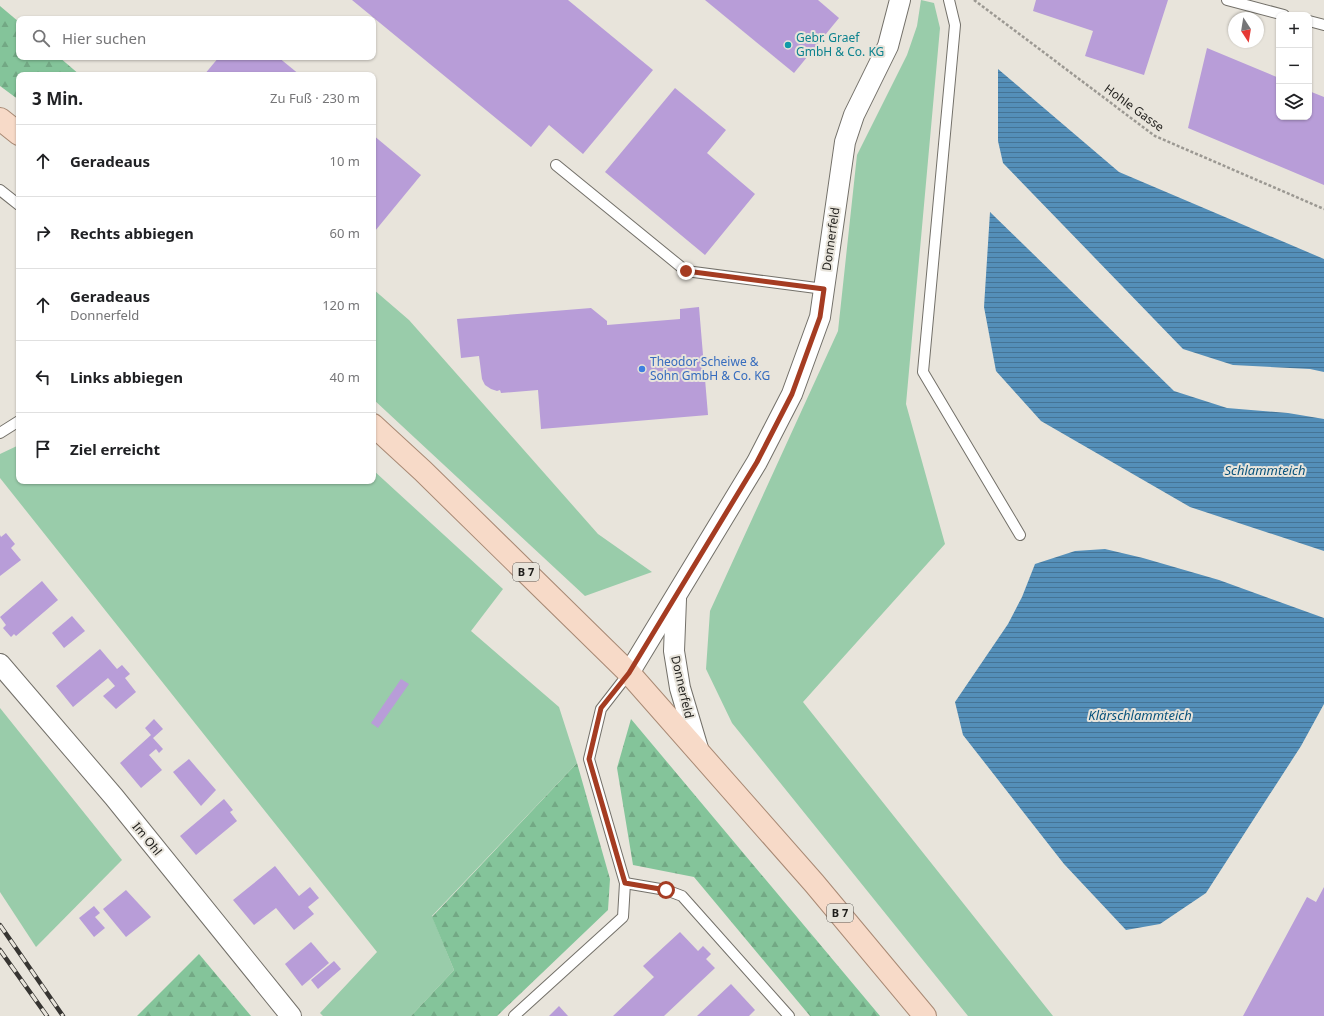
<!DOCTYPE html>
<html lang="de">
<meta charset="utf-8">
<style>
body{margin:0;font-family:"Noto Sans",sans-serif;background:#f6f6f6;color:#202124}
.controls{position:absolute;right:12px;top:12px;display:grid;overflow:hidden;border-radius:8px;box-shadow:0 1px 3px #0004}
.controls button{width:36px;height:36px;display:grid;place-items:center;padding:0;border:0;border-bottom:1px solid #e0e0e0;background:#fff;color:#202124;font:20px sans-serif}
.compass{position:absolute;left:1228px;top:12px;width:36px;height:36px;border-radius:50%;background:#fff;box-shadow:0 1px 3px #0004;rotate:168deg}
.stop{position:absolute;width:12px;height:12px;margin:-9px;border:3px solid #a53c22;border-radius:50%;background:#fff}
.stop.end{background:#a53c22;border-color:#fff;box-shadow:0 1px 4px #0008}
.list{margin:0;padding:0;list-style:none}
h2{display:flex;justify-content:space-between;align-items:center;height:52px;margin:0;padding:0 16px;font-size:17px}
h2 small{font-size:13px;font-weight:400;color:#757577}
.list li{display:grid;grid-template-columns:26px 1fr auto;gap:12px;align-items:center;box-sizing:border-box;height:72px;padding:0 16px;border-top:1px solid #e0e0e0}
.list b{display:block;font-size:15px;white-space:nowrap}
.list p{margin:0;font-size:13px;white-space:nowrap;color:#757577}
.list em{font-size:13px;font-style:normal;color:#757577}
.icon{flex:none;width:22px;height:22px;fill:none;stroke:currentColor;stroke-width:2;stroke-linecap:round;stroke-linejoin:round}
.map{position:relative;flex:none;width:1324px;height:1016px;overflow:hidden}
.search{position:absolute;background:#fff;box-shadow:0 1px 3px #0004;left:16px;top:16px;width:360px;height:44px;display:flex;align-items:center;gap:10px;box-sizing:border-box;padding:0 14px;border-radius:8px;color:#757577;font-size:15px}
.panel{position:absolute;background:#fff;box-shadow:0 1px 3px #0004;left:16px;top:72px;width:360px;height:412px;border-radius:8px}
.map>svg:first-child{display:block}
</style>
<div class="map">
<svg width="1324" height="1016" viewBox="0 0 1324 1016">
<defs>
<pattern id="forest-firs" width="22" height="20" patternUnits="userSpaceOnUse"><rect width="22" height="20" fill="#84c49a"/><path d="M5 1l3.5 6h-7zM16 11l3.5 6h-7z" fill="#72a884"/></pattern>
<pattern id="water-rules" width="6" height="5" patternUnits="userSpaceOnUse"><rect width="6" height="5" fill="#548fb9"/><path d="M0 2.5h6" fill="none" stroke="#457496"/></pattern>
</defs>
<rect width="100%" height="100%" fill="#e8e4db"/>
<!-- green -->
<g fill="#9ca">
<polygon points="921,0 934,3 940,28 906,404 945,544 803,702 1053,1016 968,1016 732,723 706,669 710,611 838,331 857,155 907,55 917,26"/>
<polygon points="373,289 409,320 598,534 652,572 585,596 373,399"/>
<polygon points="19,445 19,481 373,481 373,470 503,589 471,631 559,707 577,763 432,916 454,970 411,1016 323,1016 320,1013 377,952 0,478 0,454"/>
<polygon points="0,708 122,860 36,947 0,892"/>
</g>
<!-- forest -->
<g fill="url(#forest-firs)">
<polygon points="0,6 19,22 19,57 59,57 80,75 19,75 19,100 0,86"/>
<polygon points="631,719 880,1016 810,1016 694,877 633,865 617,768"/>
<polygon points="577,763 610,879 608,910 497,1016 411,1016 454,970 432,917"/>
<polygon points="199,954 251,1016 137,1016"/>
</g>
<!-- water -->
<g fill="url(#water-rules)">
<polygon points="998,69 1119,172 1324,259 1324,372 1310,369 1233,365 1183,349 1003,163 998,141"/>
<polygon points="990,212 1174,391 1227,408 1288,413 1324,419 1324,551 1190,507 1041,421 996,371 984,307"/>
<polygon points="1105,549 1143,558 1219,580 1324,618 1324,704 1301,746 1206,893 1160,924 1126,930 1064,864 963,735 955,702 1008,624 1022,597 1035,564 1075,551"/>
</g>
<!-- building -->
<g fill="#b89dd8">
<polygon points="352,0 568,0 653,70 583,154 549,125 531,147"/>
<polygon points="705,0 818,0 839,18 794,73"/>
<polygon points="1036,0 1168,0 1144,75 1085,56 1093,31 1033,11"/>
<polygon points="1207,48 1279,78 1279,117 1309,117 1309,91 1324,97 1324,185 1188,128"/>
<polygon points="219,57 278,57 300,75 204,75"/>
<polygon points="675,88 726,130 707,153 755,194 705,255 605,172"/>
<polygon points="373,135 421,175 375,231 373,229"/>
<polygon points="699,307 708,415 541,429 538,390 501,393 500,390 497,391 491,389 485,385 482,379 479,356 461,358 457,319 591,308 607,321 607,325 680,319 680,309"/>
<polygon points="6,533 15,544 11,548 21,560 0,576 0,535 1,537"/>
<polygon points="42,581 58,600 16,636 14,634 11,637 3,628 6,625 0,617"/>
<polygon points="72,616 85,631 64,648 52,633"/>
<polygon points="100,649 117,669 122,665 130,674 125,678 136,692 116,709 103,696 115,686 108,678 73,707 56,686"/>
<polygon points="401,679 409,684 378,728 371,723"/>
<polygon points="154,719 163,729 153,738 163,749 159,753 156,749 149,755 162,770 141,788 120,763 151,735 145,728"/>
<polygon points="189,759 216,790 201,806 173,772"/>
<polygon points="224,799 233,810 230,812 237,821 196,855 180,836"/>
<polygon points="275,866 299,896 310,887 319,898 308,907 314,914 294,930 276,908 254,925 233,900"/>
<polygon points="1324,887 1324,1016 1243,1016 1307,897 1316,902"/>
<polygon points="126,890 151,917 126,937 103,909"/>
<polygon points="94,906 100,913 95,917 105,928 94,937 79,918"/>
<polygon points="680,932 698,951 703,946 711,954 706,959 715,968 664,1016 613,1016 654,977 643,966"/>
<polygon points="311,942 329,963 302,986 285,964"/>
<polygon points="334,961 341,969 318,989 311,980"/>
<polygon points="731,984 755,1010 749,1016 697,1016"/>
<polygon points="559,1006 568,1016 549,1016"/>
</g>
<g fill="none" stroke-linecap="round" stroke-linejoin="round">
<defs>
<g id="lane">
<polyline points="949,0 955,25 923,372 1020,535"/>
<polyline points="1227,0 1284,15"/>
<polyline points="1309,21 1324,25"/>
<polyline points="556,165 686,271 824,289"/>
<polyline points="0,190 19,205"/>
<polyline points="0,433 19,421"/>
<polyline points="625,883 666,890 682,896 789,1016"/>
<polyline points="514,1016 623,917 625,883 589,759 601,709 629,673"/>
</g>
<g id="street">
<polyline points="676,599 674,651 680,688 699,752"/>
<polyline points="0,664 114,797 291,1016"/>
<polyline points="629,673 757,462 792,394 820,317 845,142 854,115 888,46 900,0"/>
</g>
<g id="primary">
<polyline points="0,119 19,134"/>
<polyline points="373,425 423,471 629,673 814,883 925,1016"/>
</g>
</defs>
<!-- lane casing -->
<use href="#lane" stroke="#737069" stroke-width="12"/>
<!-- street casing -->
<use href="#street" stroke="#737069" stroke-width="22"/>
<!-- primary casing -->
<use href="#primary" stroke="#a88974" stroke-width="24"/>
<!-- path -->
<polyline stroke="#9b9892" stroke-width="2.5" stroke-dasharray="3 2" stroke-linecap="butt" points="974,0 1155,136 1324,209"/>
<!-- lane -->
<use href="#lane" stroke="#fff" stroke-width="10"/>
<!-- street -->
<use href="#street" stroke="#fff" stroke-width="20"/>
<!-- primary -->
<use href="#primary" stroke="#f7dac8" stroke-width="22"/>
<defs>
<g id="rail">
<polyline points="0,925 63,1016"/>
<polyline points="0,950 47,1016"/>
</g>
</defs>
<!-- rail casing -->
<use href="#rail" stroke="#373532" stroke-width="4.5"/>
<!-- rail -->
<use href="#rail" stroke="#e8e4db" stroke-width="3" stroke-dasharray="9" stroke-linecap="butt"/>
</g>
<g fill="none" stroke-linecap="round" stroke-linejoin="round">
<!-- route -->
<polyline stroke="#a53c22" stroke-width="5" points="666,890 625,883 589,759 601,708 629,673 757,462 792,394 820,317 824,289 686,271"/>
</g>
<!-- markers -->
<circle fill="#0f9aa8" stroke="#e8e4db" stroke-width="1.5" cx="788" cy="45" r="4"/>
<circle fill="#3f7fe0" stroke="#e8e4db" stroke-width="1.5" cx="642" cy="369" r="4"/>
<g text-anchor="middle" stroke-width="4" stroke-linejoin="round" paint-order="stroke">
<!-- shield labels -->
<g fill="#e8e4db" stroke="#5b5955" stroke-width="1">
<rect x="513" y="563" width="26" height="18" rx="3"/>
<rect x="827" y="904" width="26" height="18" rx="3"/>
</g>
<g font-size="11" font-weight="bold" fill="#1f1e1b">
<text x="526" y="576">B 7</text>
<text x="840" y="917">B 7</text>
</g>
<!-- culture labels -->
<g font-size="12" fill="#0d838f" stroke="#e8e4db" text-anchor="start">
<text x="796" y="42">Gebr. Graef<tspan x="796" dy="14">GmbH &amp; Co. KG</tspan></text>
</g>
<!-- street labels -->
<g font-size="12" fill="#1f1e1b" stroke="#e8e4db">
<text transform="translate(1134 108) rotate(36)" y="4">Hohle Gasse</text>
<text transform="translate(831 239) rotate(-82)" y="4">Donnerfeld</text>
<text transform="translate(682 687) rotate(77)" y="4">Donnerfeld</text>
<text transform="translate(147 839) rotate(51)" y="4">Im Ohl</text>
</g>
<!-- shop labels -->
<g font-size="12" fill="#366cbe" stroke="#e8e4db" text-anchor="start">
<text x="650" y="366">Theodor Scheiwe &amp;<tspan x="650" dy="14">Sohn GmbH &amp; Co. KG</tspan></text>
</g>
<!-- water labels -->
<g font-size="13" font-style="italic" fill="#09537c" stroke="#e8e4db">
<text x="1265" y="475">Schlammteich</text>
<text x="1140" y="720">Klärschlammteich</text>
</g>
</g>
</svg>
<div class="controls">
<button>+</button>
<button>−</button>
<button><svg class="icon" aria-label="layers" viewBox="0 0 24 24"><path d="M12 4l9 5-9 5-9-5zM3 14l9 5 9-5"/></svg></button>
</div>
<svg class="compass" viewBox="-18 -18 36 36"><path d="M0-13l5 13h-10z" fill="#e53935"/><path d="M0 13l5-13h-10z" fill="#757577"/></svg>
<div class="stop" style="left:666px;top:890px"></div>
<div class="stop end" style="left:686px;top:271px"></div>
<div class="search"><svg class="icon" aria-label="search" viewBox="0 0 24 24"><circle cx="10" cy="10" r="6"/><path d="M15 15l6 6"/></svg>Hier suchen</div>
<section class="panel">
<h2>3 Min.<small>Zu Fuß · 230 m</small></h2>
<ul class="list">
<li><svg class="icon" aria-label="ahead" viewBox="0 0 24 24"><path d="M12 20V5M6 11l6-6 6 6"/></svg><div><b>Geradeaus</b></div><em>10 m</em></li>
<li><svg class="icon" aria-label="right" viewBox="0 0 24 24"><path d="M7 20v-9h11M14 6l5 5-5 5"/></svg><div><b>Rechts abbiegen</b></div><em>60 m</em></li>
<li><svg class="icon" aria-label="ahead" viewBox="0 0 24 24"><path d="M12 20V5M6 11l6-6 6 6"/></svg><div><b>Geradeaus</b><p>Donnerfeld</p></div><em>120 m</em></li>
<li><svg class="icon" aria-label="left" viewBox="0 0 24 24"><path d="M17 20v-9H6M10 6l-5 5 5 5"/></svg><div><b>Links abbiegen</b></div><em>40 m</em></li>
<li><svg class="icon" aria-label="arrive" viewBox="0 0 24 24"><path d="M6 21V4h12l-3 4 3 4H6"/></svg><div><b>Ziel erreicht</b></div></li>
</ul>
</section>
</div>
